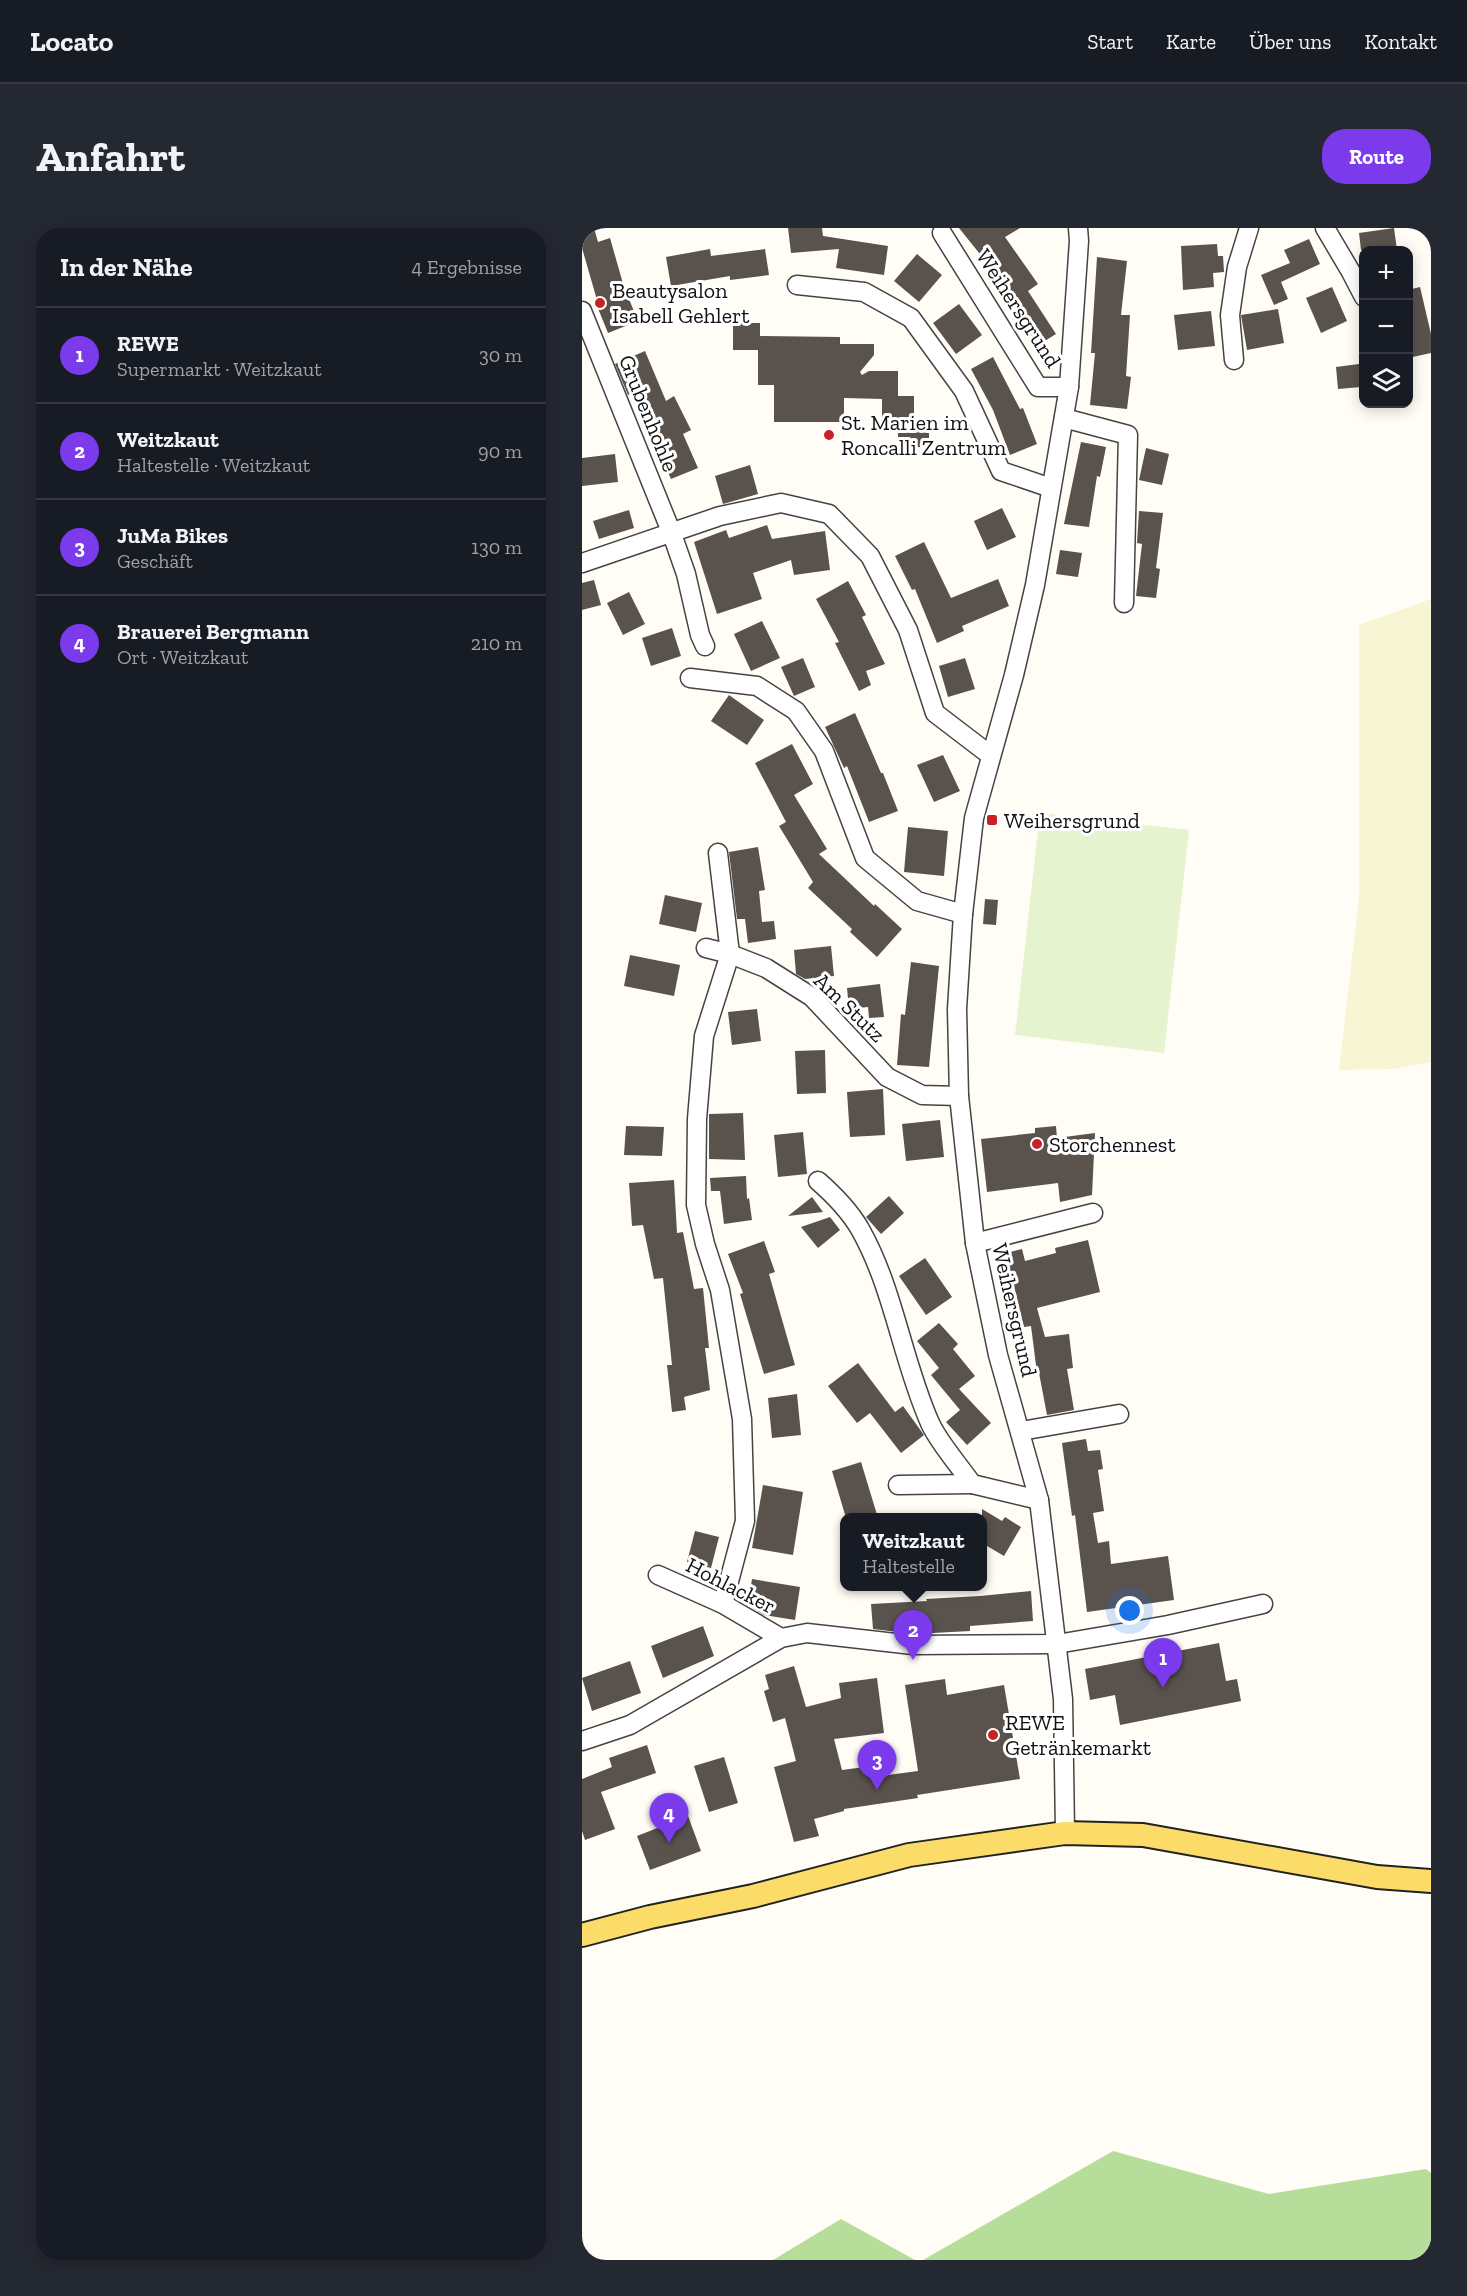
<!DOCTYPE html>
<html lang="de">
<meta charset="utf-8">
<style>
body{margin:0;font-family:"Zilla Slab",serif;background:#242831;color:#f1f3f6}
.controls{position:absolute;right:18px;top:18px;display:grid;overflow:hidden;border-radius:12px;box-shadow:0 3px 15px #0003}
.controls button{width:54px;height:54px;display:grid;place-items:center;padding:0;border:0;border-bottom:2px solid #363941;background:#171b24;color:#f1f3f6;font:30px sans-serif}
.you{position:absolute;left:548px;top:1383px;width:21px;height:21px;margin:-15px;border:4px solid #fff;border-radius:50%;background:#1a73e8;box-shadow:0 0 0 9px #1a73e833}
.badge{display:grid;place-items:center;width:39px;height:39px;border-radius:50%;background:#7c3aed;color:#fff;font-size:20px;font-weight:700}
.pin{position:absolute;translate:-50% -50px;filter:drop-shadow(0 2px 3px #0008)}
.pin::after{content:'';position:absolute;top:32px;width:21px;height:18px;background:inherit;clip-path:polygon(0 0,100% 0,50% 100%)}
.popup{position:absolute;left:258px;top:1285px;width:147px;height:78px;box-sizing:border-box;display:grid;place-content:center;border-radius:12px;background:#171b24;filter:drop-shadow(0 2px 4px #0005);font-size:20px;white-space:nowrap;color:#9ea1a6}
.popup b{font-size:22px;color:#f1f3f6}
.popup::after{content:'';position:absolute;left:50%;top:100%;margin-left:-12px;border:12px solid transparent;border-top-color:#171b24}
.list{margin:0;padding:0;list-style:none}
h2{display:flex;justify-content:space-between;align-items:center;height:78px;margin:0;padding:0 24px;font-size:26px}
h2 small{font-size:20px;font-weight:400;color:#9ea1a6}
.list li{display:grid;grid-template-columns:39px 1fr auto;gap:18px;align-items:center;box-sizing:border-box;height:96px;padding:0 24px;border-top:2px solid #363941}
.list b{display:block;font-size:22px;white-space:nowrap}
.list p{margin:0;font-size:20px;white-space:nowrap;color:#9ea1a6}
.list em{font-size:20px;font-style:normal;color:#9ea1a6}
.icon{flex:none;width:33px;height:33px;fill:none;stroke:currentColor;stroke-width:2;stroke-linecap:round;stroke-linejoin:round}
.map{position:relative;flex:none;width:849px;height:2032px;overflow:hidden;border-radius:24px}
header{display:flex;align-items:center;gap:36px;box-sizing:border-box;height:84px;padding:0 30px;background:#171b24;border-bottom:2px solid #363941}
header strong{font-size:28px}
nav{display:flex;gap:33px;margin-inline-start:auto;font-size:21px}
.intro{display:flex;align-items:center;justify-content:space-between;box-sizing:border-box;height:144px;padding:0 36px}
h1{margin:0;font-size:42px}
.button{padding:15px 27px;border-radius:24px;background:#7c3aed;color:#fff;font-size:21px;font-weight:700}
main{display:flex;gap:36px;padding:0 36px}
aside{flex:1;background:#171b24;border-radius:24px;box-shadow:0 3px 15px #0003}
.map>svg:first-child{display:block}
</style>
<header>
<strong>Locato</strong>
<nav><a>Start</a><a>Karte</a><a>Über uns</a><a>Kontakt</a></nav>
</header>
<div class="intro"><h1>Anfahrt</h1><a class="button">Route</a></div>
<main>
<aside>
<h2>In der Nähe<small>4 Ergebnisse</small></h2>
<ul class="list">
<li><span class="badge">1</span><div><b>REWE</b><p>Supermarkt · Weitzkaut</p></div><em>30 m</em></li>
<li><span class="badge">2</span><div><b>Weitzkaut</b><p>Haltestelle · Weitzkaut</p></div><em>90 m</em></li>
<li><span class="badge">3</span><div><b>JuMa Bikes</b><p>Geschäft</p></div><em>130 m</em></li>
<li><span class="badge">4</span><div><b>Brauerei Bergmann</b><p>Ort · Weitzkaut</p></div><em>210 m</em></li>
</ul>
</aside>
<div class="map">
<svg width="849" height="2032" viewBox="0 0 849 2032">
<rect width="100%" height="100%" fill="#fffdf5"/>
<!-- farmland -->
<polygon fill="#f7f5d3" points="849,371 849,834 811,841 757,842 777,671 777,397"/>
<!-- forest -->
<g fill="#b7dd9b">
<polygon points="531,1923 687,1966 844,1941 849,1945 849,2032 341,2032"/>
<polygon points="259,1991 333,2032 191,2032"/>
</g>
<!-- pitch -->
<polygon fill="#e5f3ce" points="458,585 607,602 582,825 433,807"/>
<!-- building -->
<g fill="#5a524d">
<polygon points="0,0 12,0 16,14 28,10 42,59 56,93 26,105 13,73 15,72 0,20"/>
<polygon points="206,0 240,0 241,8 306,18 302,47 254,40 257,21 209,25"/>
<polygon points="377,0 438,0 423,9 456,56 446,63 474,106 453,119 436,92 439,90 410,49 414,46"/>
<polygon points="812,0 815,22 779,22 777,5"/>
<polygon points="727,11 738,36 699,54 706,71 692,77 679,47 708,35 702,22"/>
<polygon points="635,16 636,28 641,28 642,44 631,45 632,59 601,62 599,18"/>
<polygon points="128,21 129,28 183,21 187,47 148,52 148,48 89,58 84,29"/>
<polygon points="335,26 360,47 337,74 312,53"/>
<polygon points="515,29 545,33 539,87 548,87 544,148 549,149 545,181 508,177 513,125 509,125"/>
<polygon points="750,59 765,93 739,105 724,70"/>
<polygon points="838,59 849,106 849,125 826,130 826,62"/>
<polygon points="377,76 400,107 374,126 351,95"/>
<polygon points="696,81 702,115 665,122 659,87"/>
<polygon points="629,83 633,118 596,122 592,87"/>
<polygon points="151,95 178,95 178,108 258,109 258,116 292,116 292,127 278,144 280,147 287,143 316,143 316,168 332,168 332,191 347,191 347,219 316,219 316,195 300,194 300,171 262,170 262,194 192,194 192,157 176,157 176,122 151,122"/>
<polygon points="63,123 84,173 92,168 109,202 101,206 116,240 89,251 79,229 83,227 52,164 46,167 33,136"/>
<polygon points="411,129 438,181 441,180 455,216 428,227 411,182 389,141"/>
<polygon points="777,136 779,159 756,161 754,139"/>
<polygon points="499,214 524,219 518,249 515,248 507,299 482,296"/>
<polygon points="564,220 587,226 580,257 557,252"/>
<polygon points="33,226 36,254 0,258 0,230"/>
<polygon points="168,237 176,266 141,276 133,248"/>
<polygon points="420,280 434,309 405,322 392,293"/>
<polygon points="47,282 52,300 17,311 11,293"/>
<polygon points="557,283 581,285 574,340 578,341 574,370 554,368 560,316 555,315"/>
<polygon points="185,297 190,311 243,303 248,342 212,347 209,332 171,345 180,371 135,386 112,314 144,302 147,310"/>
<polygon points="342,314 369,370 416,351 427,378 380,398 382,403 355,415 333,361 330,362 313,328"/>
<polygon points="478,322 500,325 496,349 474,346"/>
<polygon points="12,352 19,377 0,382 0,355"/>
<polygon points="266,353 284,387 280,389 303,436 284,443 289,457 277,463 253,415 257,414 234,371"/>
<polygon points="47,364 63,396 41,407 25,375"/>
<polygon points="180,393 198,430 169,443 152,406"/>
<polygon points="90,400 99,428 69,438 60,410"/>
<polygon points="221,430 233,459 212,468 199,439"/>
<polygon points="383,430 393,461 366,469 357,438"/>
<polygon points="147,467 182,492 165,517 129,493"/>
<polygon points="273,485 299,545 301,545 316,583 287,594 265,538 262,540 243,499"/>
<polygon points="210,516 231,556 212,567 245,621 237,626 292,678 293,676 320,701 295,729 268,704 270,701 226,660 231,654 197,598 204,594 173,535"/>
<polygon points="361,527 378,563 352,574 335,537"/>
<polygon points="326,599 366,603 362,648 322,644"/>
<polygon points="176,619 183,662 177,663 180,694 192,693 194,711 166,715 163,691 155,691 147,624"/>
<polygon points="83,667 120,675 114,704 77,696"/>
<polygon points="403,671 416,672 414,697 401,696"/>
<polygon points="249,718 252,748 223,751 214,746 212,722"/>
<polygon points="48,727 98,737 92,768 42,758"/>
<polygon points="329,734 357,738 347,839 315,837 319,786 323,787"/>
<polygon points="298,756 302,789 287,790 286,779 267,781 265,760"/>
<polygon points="175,781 179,813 150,817 146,784"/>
<polygon points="243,822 244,865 215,866 213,823"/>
<polygon points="301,861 303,907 268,909 265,864"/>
<polygon points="161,885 163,932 127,931 127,886"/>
<polygon points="358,892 362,929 324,933 320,896"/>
<polygon points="44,898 82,899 80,928 42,927"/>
<polygon points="474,898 475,910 513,905 510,967 478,974 476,955 405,964 399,911 453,905 453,900"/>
<polygon points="221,904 225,946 196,949 192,907"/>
<polygon points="164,948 165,971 167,970 170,992 142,996 138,963 129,963 128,950"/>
<polygon points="92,952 95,1005 101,1004 112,1061 121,1060 127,1120 123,1120 128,1162 102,1169 104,1182 90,1184 85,1137 90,1137 81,1050 72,1051 61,997 50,998 47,955"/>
<polygon points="307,968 322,985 299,1006 284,989"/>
<polygon points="230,969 241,984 206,988"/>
<polygon points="248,989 258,1002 236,1020 219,999"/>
<polygon points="506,1012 518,1064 455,1080 463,1109 487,1106 491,1140 485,1141 492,1182 465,1187 457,1145 455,1145 449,1098 442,1099 424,1025 440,1021 443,1033 474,1025 473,1020"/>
<polygon points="182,1013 193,1044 187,1046 213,1137 182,1146 158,1066 161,1065 146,1026"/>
<polygon points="343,1030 370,1069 344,1087 317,1048"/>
<polygon points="357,1095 376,1116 371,1121 393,1148 377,1161 409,1195 385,1217 364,1194 378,1182 349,1147 357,1140 335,1113"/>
<polygon points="276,1135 313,1184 321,1178 342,1207 319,1225 288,1185 275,1195 246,1158"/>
<polygon points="215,1166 219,1207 190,1210 186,1170"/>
<polygon points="504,1211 506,1223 518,1222 521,1241 516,1242 522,1283 511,1285 516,1315 527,1313 529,1336 586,1328 592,1372 505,1384 493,1287 490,1288 480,1215"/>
<polygon points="279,1234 296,1290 264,1290 250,1243"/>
<polygon points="181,1257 221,1264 211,1327 170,1320"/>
<polygon points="400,1281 420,1293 423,1289 439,1299 422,1328 400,1315"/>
<polygon points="113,1303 137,1309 129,1340 105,1334"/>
<polygon points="170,1351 218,1359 213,1392 182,1387 166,1377"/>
<polygon points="449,1363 451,1393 388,1398 388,1403 332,1406 291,1401 289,1376 345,1373 344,1371 398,1368"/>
<polygon points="121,1398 132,1428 81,1450 69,1418"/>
<polygon points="637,1415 644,1453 655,1451 659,1473 538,1497 533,1467 508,1472 503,1441"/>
<polygon points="48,1433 59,1465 10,1483 0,1450"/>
<polygon points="212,1438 224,1479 259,1470 257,1455 295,1450 302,1505 252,1511 260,1542 290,1538 291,1549 336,1543 323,1457 363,1451 365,1467 422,1457 438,1551 335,1567 336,1570 262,1581 262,1583 232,1591 237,1608 212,1614 192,1539 214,1533 203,1490 191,1494 182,1463 187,1461 183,1447"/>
<polygon points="65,1517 74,1545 19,1564 33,1601 3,1612 0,1603 0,1551 30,1539 27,1530"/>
<polygon points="142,1529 156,1575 127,1584 112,1538"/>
<polygon points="106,1588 119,1623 68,1642 55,1608"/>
</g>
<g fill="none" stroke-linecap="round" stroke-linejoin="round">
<defs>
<g id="minor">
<polyline points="743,0 769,44 782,69"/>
<polyline points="360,5 456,159 487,159"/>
<polyline points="215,57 282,64 329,90 382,163 419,243 469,260"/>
<polyline points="0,83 90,306 104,346 118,407 123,418"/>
<polyline points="652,132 648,87 655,39 667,0"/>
<polyline points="482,190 546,207 542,375"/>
<polyline points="0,335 138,288 199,275 247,286 288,328 326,402 353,485 408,527"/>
<polyline points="108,450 175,458 214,483 242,523 283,630 335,673 381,686"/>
<polyline points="136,625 148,726 122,808 115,891 114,977 123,1016 138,1062 160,1191 163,1293 141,1376"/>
<polyline points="124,720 148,726 184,740 230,769 305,849 340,867 377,868"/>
<path d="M 236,953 C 252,967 267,982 278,1001 C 312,1061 320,1132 348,1195 C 357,1215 377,1237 390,1256 L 457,1272"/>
<polyline points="393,1015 511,985"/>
<polyline points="439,1203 537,1186"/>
<polyline points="316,1257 390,1256"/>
<polyline points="76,1347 141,1376 199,1410"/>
<polyline points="0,1513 48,1497 199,1410 225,1405 331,1417 475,1416 586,1397 681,1376"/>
<polyline points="483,1605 481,1471 457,1272 416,1127 393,1015 377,868 375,781 381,686 392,590 432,447 453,357 487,159 497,13 496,0"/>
</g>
<polyline id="major" points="0,1707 68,1689 171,1668 327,1627 483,1605 561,1607 795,1649 849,1653"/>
</defs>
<!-- minor casing -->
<use href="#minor" stroke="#444" stroke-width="21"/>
<!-- major casing -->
<use href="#major" stroke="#222" stroke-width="26"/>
<!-- minor -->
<use href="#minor" stroke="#fff" stroke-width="18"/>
<!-- major -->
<use href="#major" stroke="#fcdc68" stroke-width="22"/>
</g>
<!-- markers -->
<g fill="#c72326" stroke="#fff" stroke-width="2">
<circle cx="18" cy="75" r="6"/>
<circle cx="247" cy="207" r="6"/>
<rect x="404" y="586" width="12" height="12" rx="3"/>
<circle cx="455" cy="916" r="6"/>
<circle cx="411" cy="1507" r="6"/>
</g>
<g text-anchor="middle" stroke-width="6" stroke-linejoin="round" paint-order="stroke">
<!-- poi labels -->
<g font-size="22" fill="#111" stroke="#fff" text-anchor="start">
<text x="30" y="70">Beautysalon<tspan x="30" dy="25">Isabell Gehlert</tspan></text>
<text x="259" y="202">St. Marien im<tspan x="259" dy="25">Roncalli Zentrum</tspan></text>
<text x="422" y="600">Weihersgrund</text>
<text x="467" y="924">Storchennest</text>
<text x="423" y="1502">REWE<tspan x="423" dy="25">Getränkemarkt</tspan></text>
</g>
<!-- street labels -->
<g font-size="22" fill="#111" stroke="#fff">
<text transform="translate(437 80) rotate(57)" y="8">Weihersgrund</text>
<text transform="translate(67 185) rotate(68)" y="8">Grubenhohle</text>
<text transform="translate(268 779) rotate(44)" y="8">Am Stutz</text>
<text transform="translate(433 1082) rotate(77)" y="8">Weihersgrund</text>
<text transform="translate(149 1357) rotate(27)" y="8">Hohlacker</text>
</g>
</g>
</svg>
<div class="controls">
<button>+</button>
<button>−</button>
<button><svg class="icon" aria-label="layers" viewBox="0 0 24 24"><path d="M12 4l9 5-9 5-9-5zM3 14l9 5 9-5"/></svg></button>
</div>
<div class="you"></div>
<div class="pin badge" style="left:581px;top:1460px">1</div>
<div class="pin badge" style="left:331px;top:1432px">2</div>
<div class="popup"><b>Weitzkaut</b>Haltestelle</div>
<div class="pin badge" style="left:295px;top:1562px">3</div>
<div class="pin badge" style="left:87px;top:1615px">4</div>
</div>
</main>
